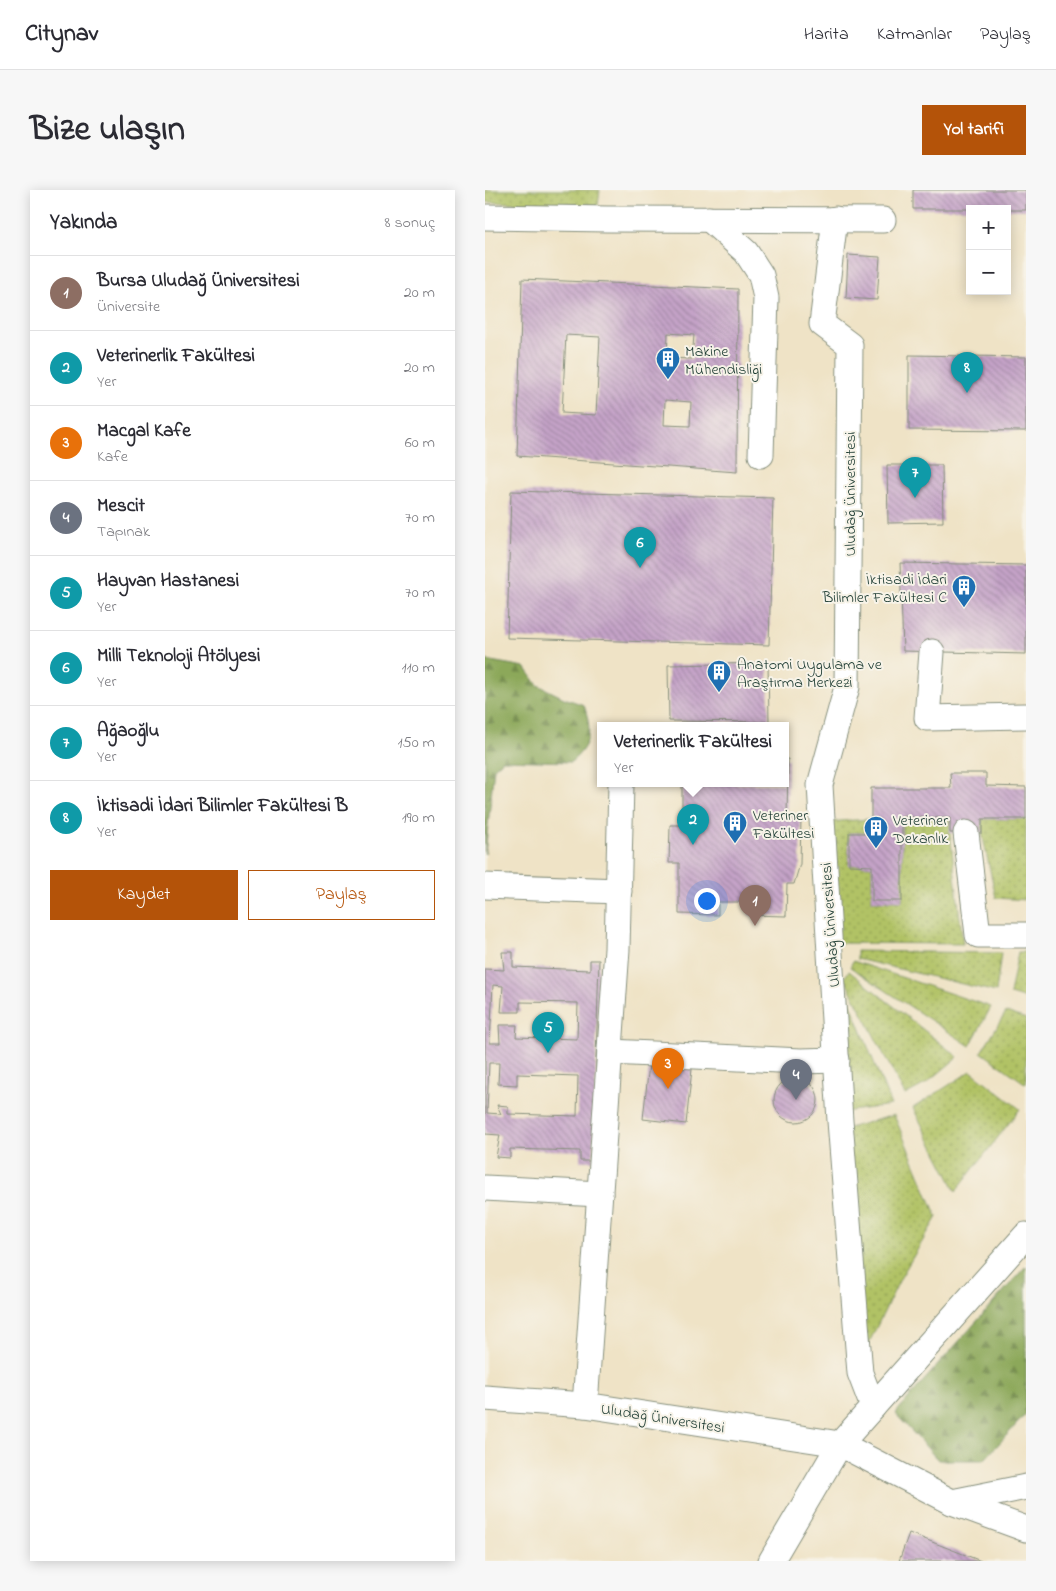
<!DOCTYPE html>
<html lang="tr">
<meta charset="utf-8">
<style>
body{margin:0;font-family:"Indie Flower",sans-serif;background:#f7f7f7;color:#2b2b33}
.controls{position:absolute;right:15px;top:15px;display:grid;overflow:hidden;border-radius:0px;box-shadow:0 2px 12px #0003}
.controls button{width:45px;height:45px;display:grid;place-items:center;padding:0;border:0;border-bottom:1px solid #e1e1e2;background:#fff;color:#2b2b33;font:25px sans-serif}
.you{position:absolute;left:221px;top:710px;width:18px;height:18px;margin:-12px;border:4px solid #fff;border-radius:50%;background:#1a73e8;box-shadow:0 0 0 8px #1a73e833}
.badge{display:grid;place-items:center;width:32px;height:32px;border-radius:50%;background:#b45309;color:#fff;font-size:16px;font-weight:700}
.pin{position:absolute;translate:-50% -41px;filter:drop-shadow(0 1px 2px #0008)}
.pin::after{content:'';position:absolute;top:26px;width:18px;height:15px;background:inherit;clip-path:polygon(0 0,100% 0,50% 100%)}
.popup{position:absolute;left:112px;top:532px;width:192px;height:65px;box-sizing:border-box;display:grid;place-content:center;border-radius:0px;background:#fff;filter:drop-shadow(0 1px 4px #0005);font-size:16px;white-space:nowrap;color:#7c7c81}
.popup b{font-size:19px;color:#2b2b33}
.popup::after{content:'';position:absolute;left:50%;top:100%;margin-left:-10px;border:10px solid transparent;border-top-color:#fff}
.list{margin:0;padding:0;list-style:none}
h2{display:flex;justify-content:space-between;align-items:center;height:65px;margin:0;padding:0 20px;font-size:21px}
h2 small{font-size:16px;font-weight:400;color:#7c7c81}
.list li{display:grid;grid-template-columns:32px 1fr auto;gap:15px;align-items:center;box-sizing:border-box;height:75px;padding:0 20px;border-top:1px solid #e1e1e2}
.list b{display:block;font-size:19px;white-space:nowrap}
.list p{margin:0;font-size:16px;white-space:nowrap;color:#7c7c81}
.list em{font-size:16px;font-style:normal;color:#7c7c81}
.actions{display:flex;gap:10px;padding:15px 20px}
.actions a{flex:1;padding:11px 0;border:1px solid #b45309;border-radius:0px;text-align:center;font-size:18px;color:#b45309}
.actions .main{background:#b45309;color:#fff}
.map{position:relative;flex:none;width:541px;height:1371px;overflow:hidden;border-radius:0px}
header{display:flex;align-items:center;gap:30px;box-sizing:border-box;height:70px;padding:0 25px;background:#fff;border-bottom:1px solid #e1e1e2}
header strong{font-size:24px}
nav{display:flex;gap:28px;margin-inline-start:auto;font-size:18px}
.intro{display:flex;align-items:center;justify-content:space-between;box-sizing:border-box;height:120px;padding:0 30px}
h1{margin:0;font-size:35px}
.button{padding:12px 22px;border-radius:0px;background:#b45309;color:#fff;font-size:18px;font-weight:700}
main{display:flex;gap:30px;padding:0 30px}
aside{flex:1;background:#fff;border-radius:0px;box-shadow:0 2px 12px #0003}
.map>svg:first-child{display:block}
</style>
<header>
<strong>Citynav</strong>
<nav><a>Harita</a><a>Katmanlar</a><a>Paylaş</a></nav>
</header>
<div class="intro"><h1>Bize ulaşın</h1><a class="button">Yol tarifi</a></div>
<main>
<aside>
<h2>Yakında<small>8 sonuç</small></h2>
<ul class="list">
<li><span class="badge" style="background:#8d6e63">1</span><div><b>Bursa Uludağ Üniversitesi</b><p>Üniversite</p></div><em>20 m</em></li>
<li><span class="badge" style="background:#0f9aa8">2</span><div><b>Veterinerlik Fakültesi</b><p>Yer</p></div><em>20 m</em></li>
<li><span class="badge" style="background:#e8710a">3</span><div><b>Macgal Kafe</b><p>Kafe</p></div><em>60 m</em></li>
<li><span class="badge" style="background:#6b7280">4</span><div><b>Mescit</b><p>Tapınak</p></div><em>70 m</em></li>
<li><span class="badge" style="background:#0f9aa8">5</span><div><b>Hayvan Hastanesi</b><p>Yer</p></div><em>70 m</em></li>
<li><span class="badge" style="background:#0f9aa8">6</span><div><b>Milli Teknoloji Atölyesi</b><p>Yer</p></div><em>110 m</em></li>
<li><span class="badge" style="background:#0f9aa8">7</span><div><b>Ağaoğlu</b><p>Yer</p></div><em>150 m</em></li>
<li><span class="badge" style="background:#0f9aa8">8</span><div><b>İktisadi İdari Bilimler Fakültesi B</b><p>Yer</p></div><em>190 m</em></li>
</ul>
<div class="actions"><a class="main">Kaydet</a><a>Paylaş</a></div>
</aside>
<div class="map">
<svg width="541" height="1371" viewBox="0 0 541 1371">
<defs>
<pattern id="grass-dots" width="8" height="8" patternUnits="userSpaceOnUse" patternTransform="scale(1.25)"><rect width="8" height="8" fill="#b1c265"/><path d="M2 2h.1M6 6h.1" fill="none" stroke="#8f9f54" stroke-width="1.8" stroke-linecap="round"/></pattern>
<pattern id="forest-firs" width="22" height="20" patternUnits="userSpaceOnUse" patternTransform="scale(1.25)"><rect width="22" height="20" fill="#8ca85a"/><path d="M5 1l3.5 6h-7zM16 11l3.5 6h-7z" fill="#728a4b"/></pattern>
<pattern id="building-back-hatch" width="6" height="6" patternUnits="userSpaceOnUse" patternTransform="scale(1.25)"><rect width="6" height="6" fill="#c5a3c8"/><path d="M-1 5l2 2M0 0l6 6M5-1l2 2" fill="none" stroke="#9f86a3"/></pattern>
</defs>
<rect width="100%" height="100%" fill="#f7f3e8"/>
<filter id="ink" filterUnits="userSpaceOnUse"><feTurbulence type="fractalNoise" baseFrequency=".02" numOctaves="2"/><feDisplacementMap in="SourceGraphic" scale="10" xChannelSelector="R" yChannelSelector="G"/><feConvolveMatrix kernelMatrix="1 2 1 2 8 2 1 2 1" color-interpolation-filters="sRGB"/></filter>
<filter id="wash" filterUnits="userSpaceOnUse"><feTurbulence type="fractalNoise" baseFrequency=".0096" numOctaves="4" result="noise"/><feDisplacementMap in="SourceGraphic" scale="20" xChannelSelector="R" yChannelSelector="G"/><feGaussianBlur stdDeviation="1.12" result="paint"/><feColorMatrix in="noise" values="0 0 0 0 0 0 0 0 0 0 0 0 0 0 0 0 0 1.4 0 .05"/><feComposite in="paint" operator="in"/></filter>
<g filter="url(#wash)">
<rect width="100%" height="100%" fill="#efe3c6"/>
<!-- grass -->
<g fill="url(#grass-dots)" stroke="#68804c">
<polygon points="0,0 115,0 113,16 0,12"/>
<polygon points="417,627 465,628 465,643 478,754 348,753 340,632 386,629 386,643 364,643 364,675 387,676 387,711 417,711"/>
<polygon points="497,629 541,629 541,710 511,708 497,643"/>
<polygon points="372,761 516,763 511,802 372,769"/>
<polygon points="533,762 541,762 541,809 525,804"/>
<polygon points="368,771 506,817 485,856 365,777"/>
<polygon points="364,781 473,867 442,893 420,905 359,788"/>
<polygon points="356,789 406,915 359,922"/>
<polygon points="521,822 541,829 541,894 496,862"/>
<polygon points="486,881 535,919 471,1001 428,918"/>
<polygon points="409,925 452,1027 416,1087 379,1163 360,939"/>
</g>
<!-- forest -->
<g fill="url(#forest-firs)" stroke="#567247">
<path d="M 0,470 L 40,477 L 53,495 L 79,508 L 99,515 C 107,540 107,554 86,572 L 18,570 L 9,578 L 0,664 Z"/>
<polygon points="541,1076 541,1224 499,1270 453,1270 410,1223"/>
</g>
<g id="blocks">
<!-- building -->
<g fill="url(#building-back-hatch)" fill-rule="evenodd">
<polygon points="428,0 541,0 541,20 522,20 522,19 428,19"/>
<polygon points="363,65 395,67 392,110 361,108"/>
<path d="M 37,89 L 253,99 L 252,282 L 32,266 ZM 183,143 L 209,145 L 207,169 L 182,168 ZM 81,145 L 115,147 L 111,225 L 77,223 ZM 180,210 L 206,212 L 205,236 L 179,235 Z"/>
<polygon points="424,165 541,167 541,241 424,240"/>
<polygon points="402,275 457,275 458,332 403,333"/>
<polygon points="26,301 288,308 284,455 22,448"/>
<polygon points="415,373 541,375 541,464 418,461"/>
<polygon points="283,473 284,532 184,531 183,475"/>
<polygon points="300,569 303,569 302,628 316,628 315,674 309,694 302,694 301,726 264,725 265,712 233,712 233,725 194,724 194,673 184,673 185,635 197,635 197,594 300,594"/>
<polygon points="465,583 501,583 501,596 541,597 541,629 497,629 497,643 465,643 465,628 417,627 417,711 387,711 387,676 364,675 364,643 386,643 386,598 466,598"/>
<path d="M 17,762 L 28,762 L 28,777 L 105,780 L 105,770 L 114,770 L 108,971 L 95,971 L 95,961 L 25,959 L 25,968 L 11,967 L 15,945 L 0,944 L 0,779 L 19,780 ZM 8,795 L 18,796 L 16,822 L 35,822 L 35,812 L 93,813 L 92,849 L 31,847 L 32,835 L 14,835 L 15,853 L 5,853 ZM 4,873 L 14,873 L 13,894 L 32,895 L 32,884 L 93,886 L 92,926 L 23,924 L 23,916 L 12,915 L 16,924 L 2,923 Z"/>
<polygon points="165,865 208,870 201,934 158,929"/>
<circle cx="311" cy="910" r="22"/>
<polygon points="424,1343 496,1371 414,1371"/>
</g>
</g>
</g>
<g filter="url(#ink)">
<use href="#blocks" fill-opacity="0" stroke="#87907d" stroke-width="1"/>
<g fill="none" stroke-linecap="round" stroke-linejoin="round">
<defs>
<g id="minor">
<polyline points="0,27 122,29 398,30"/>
<polyline points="224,29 261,62 276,85 281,108 276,265"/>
<polyline points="350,29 337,134 365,155 362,497 335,595 355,931 375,1183 388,1217"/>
<polyline points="447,462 442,528 541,526"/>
<polyline points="481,643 493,745 541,745"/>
<polyline points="0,696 134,701"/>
<polyline points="125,862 316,871 352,870"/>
<polyline points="0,998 115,1004"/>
<polyline points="0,1208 100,1215 355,1254 467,1312 541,1297"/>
<polyline points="100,1215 132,759 136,594"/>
<polyline points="467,1312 541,1339"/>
<polyline points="286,1371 355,1254 541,1045"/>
</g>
</defs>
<!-- minor casing -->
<use href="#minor" stroke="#87907d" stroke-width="27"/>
<!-- minor -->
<use href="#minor" stroke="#fff" stroke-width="25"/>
</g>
</g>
<!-- icons -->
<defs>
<symbol id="building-pin" viewBox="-11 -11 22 30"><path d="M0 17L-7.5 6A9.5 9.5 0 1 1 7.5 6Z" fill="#1f6fb2" stroke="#f7f3e8"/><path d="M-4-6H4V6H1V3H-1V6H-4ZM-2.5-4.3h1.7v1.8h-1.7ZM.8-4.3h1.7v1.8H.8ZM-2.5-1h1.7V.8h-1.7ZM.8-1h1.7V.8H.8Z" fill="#fff"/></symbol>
</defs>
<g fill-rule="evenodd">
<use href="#building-pin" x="169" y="155" width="28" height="38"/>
<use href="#building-pin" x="465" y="383" width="28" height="38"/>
<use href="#building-pin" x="220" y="468" width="28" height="38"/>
<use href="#building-pin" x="236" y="619" width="28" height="38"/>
<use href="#building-pin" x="377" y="624" width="28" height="38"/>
</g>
<g text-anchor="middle" stroke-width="4" stroke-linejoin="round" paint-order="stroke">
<!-- poi labels -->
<g font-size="16" fill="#1f3d34" stroke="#f7f3e8" text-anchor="start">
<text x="200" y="166">Makine<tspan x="200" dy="18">Mühendisliği</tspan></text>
<text x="462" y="394" text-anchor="end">İktisadi İdari<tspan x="462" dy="18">Bilimler Fakültesi C</tspan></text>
<text x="252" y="479">Anatomi Uygulama ve<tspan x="252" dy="18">Araştırma Merkezi</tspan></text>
<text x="268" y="630">Veteriner<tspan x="268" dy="18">Fakültesi</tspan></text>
<text x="408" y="635">Veteriner<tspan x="408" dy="18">Dekanlık</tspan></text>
</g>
<!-- street labels -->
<g font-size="16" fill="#1f3d34" stroke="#f7f3e8">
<text transform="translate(364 304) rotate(-90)" y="6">Uludağ Üniversitesi</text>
<text transform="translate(344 735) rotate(-94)" y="6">Uludağ Üniversitesi</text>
<text transform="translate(178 1227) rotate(9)" y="6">Uludağ Üniversitesi</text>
</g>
</g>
</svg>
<div class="controls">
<button>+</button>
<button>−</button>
</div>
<div class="you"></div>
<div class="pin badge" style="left:270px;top:736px;background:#8d6e63">1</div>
<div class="pin badge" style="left:208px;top:655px;background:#0f9aa8">2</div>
<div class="popup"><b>Veterinerlik Fakültesi</b>Yer</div>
<div class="pin badge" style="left:183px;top:899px;background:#e8710a">3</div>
<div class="pin badge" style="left:311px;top:910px;background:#6b7280">4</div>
<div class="pin badge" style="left:63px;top:863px;background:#0f9aa8">5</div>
<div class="pin badge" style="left:155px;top:378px;background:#0f9aa8">6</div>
<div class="pin badge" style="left:430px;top:308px;background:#0f9aa8">7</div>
<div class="pin badge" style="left:482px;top:203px;background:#0f9aa8">8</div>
</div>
</main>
